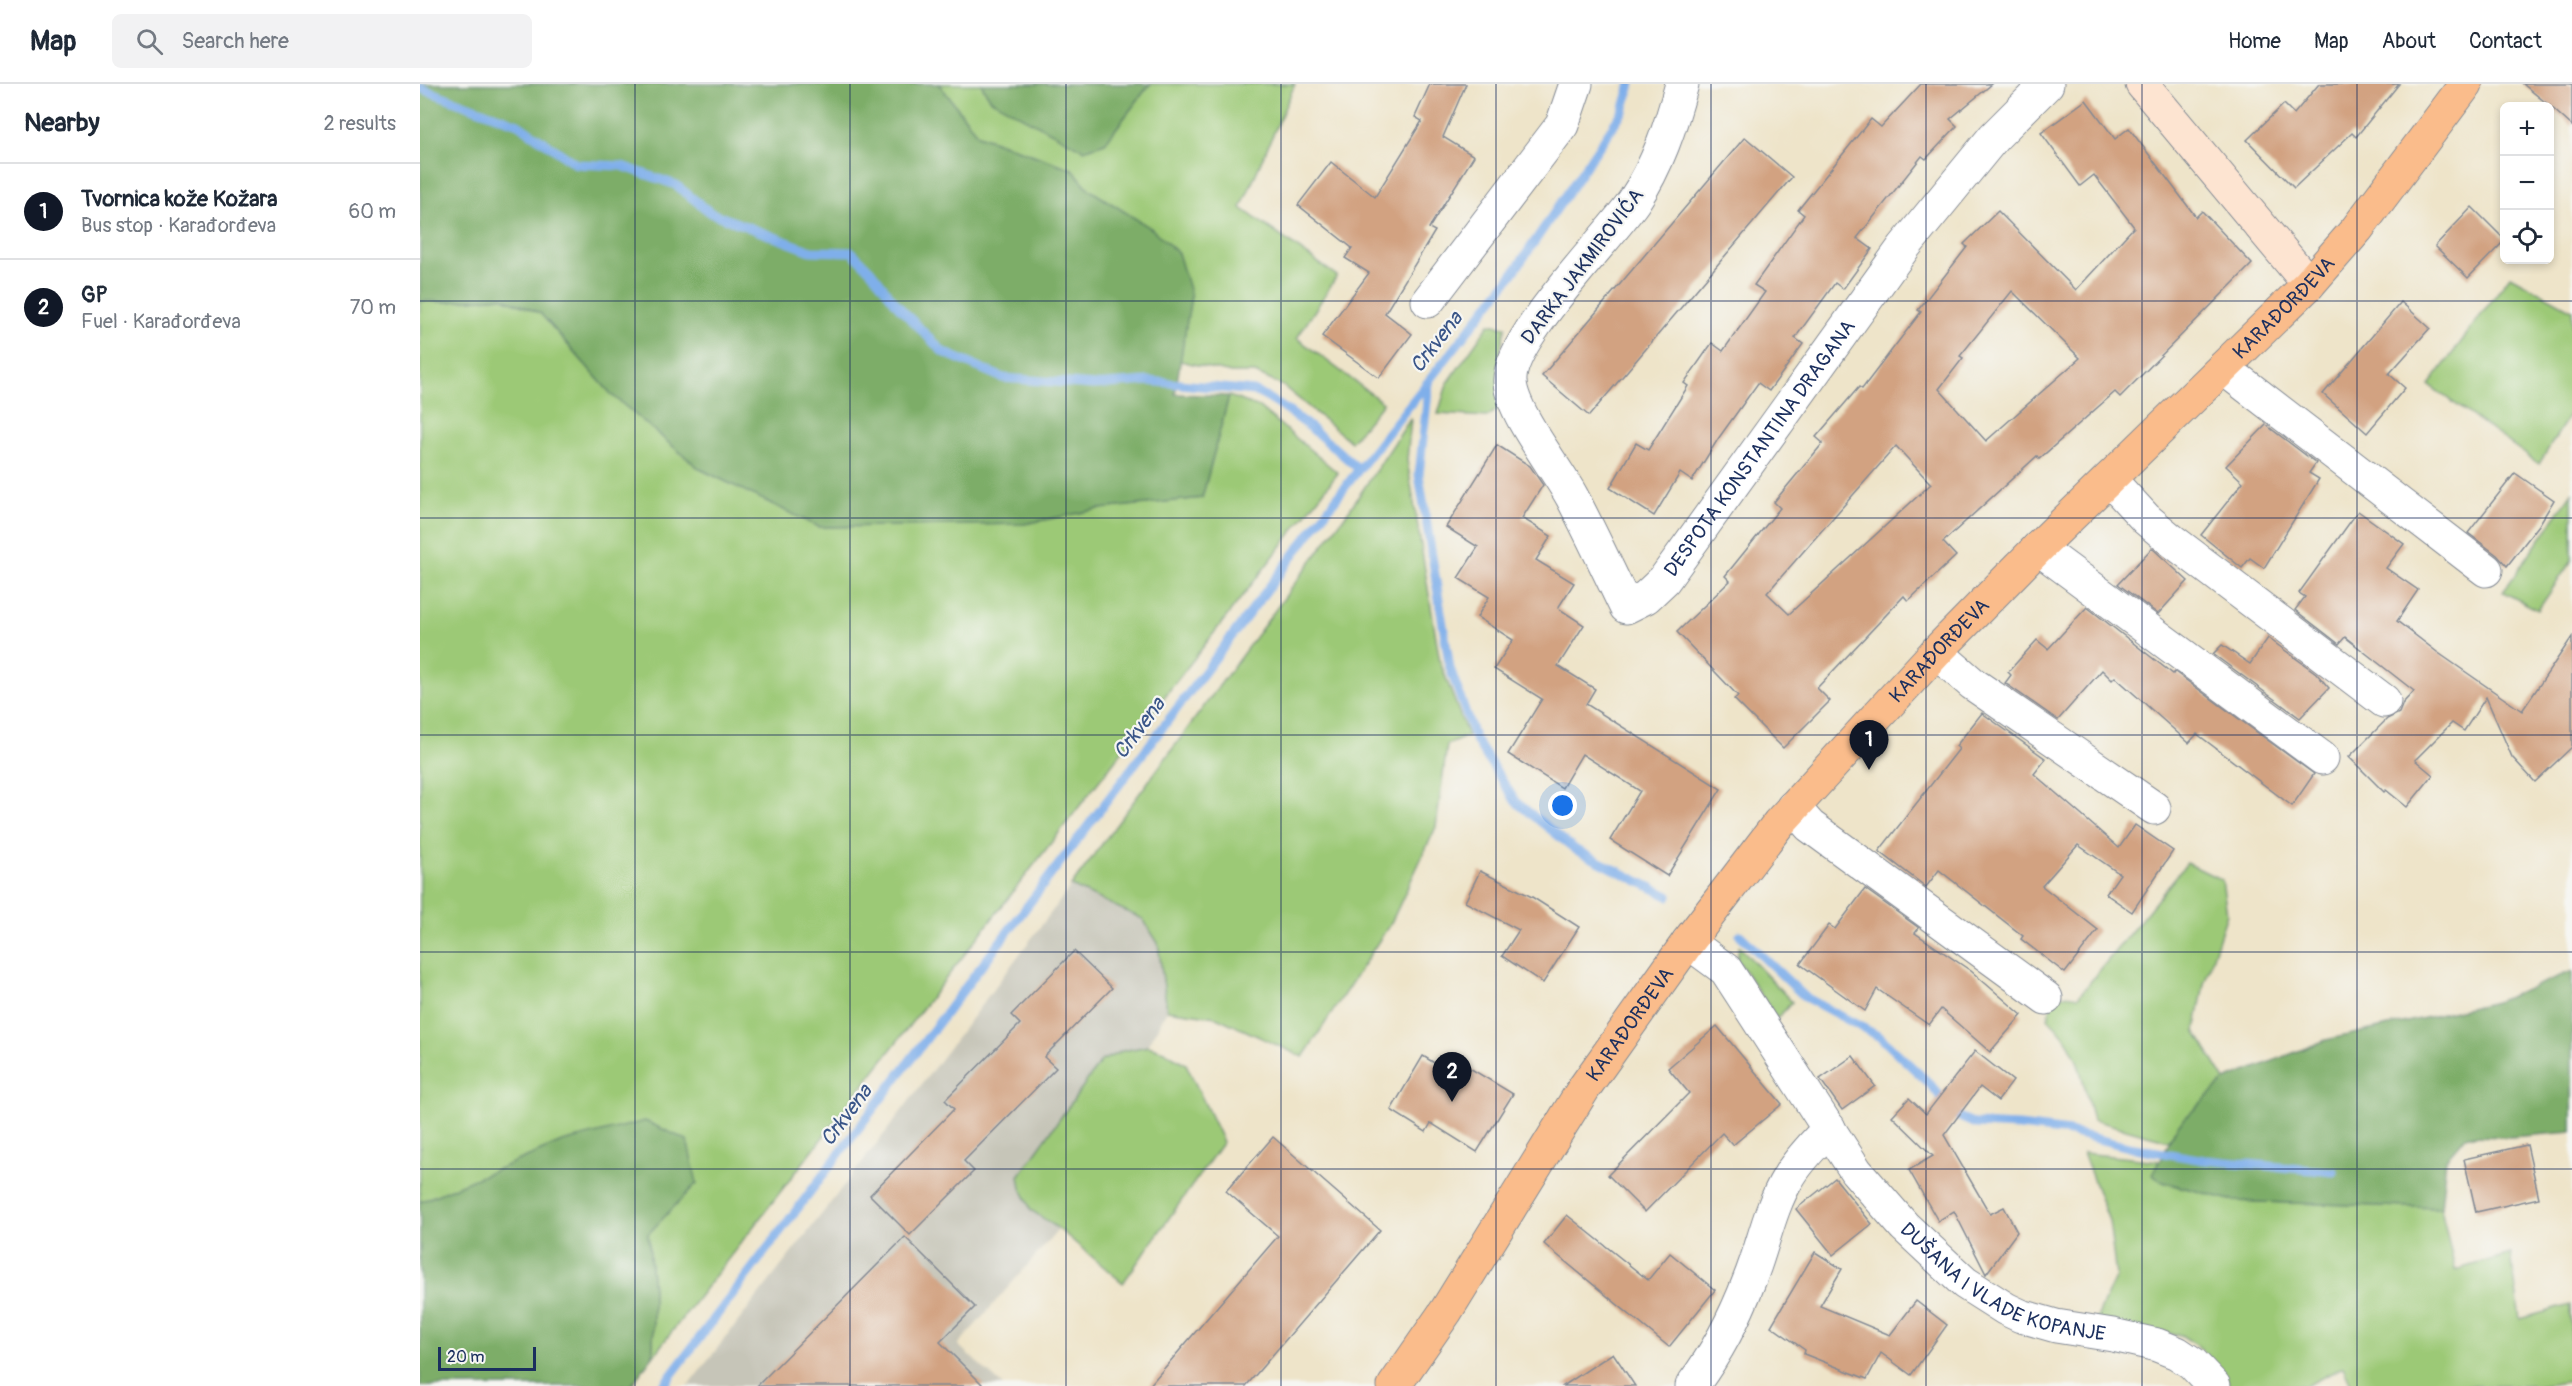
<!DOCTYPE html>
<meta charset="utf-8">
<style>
body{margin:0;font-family:Pangolin,sans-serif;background:#f2f2f3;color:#1f2937}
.controls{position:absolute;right:18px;top:18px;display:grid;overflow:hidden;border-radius:9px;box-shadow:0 3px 9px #0003}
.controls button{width:54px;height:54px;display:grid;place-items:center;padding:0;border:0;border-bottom:2px solid #e0e1e3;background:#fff;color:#1f2937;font:30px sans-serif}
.scale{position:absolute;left:18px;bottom:15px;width:98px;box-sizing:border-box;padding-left:6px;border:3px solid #1b2f5e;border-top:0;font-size:16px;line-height:21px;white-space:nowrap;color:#1b2f5e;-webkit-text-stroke:4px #f6f6f2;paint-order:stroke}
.you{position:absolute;left:1143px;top:722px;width:21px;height:21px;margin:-15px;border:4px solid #fff;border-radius:50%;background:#1a73e8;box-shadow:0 0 0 9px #1a73e833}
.badge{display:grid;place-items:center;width:39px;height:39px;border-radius:50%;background:#111827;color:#fff;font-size:20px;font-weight:700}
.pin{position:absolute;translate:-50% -50px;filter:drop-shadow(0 2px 3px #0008)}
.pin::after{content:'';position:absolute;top:32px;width:21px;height:18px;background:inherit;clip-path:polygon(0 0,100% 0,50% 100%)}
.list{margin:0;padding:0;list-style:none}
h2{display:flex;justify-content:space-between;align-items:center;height:78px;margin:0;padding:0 24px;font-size:26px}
h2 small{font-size:20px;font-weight:400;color:#747a83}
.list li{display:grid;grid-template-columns:39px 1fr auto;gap:18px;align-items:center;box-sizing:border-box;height:96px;padding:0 24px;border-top:2px solid #e0e1e3}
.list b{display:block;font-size:22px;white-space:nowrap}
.list p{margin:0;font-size:20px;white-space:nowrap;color:#747a83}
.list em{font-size:20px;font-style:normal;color:#747a83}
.icon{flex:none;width:33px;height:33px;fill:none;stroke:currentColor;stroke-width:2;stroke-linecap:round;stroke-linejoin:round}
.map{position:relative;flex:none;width:2152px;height:1302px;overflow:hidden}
header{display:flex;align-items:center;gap:36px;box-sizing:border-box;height:84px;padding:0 30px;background:#fff;border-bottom:2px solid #e0e1e3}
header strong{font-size:28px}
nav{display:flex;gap:33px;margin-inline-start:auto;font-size:21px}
.search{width:420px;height:54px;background:#f2f2f3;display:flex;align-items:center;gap:15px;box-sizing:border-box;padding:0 21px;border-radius:9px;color:#747a83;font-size:22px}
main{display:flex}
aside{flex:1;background:#fff}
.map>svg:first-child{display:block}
</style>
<header>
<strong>Map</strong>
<div class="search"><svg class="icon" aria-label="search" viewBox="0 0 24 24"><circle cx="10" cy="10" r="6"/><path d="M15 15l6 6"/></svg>Search here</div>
<nav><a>Home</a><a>Map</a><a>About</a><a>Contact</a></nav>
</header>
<main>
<aside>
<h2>Nearby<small>2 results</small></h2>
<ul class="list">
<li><span class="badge">1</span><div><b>Tvornica kože Kožara</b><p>Bus stop · Karađorđeva</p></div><em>60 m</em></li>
<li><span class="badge">2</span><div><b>GP</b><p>Fuel · Karađorđeva</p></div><em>70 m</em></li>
</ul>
</aside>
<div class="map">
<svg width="2152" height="1302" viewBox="0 0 2152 1302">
<rect width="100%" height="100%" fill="#f6f6f2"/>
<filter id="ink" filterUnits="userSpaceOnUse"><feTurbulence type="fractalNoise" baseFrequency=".0167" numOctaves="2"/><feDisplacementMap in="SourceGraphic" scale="12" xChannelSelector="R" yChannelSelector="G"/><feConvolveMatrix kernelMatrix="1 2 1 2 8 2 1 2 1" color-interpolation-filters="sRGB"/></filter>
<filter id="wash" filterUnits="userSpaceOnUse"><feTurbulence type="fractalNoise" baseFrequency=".008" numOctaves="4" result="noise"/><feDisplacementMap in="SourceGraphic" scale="24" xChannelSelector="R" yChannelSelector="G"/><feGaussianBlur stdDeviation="1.35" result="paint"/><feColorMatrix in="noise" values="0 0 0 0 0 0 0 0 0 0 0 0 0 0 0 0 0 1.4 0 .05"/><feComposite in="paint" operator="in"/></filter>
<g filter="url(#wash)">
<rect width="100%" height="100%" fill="#eee4c9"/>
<!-- industrial -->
<polygon fill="#c6c5b8" points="651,802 723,835 738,859 747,926 728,962 702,967 681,977 599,1092 601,1104 611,1125 639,1145 538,1261 583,1302 268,1302 468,1045"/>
<!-- green -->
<g fill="#9cc976" stroke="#5c7c6a" stroke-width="1.5">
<polygon points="519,0 561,0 571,16 685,59 730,0 875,0 821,124 917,192 877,254 963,319 931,358 863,302 835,289 811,289 760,277 771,212 732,145 670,106 652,85 558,51"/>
<polygon points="2090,192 2152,226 2152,327 2119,380 2009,301"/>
<polygon points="81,213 120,229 192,311 280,385 399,443 604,440 679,425 782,414 809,312 839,323 918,389 233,1272 233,1206 228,1150 276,1099 142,1058 0,1118 0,217 27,218"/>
<path d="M 1069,240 L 1086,243 C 1076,276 1079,287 1085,320 L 1067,333 L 1018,330 L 1027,300 Z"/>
<polygon points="991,334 987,376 1020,578 1048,652 1027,661 1016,743 972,837 883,973 796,933 747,926 738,859 723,835 651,802 930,425"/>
<polygon points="2152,409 2152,476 2118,526 2083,508"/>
<path d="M 1767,779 L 1802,796 L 1807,830 L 1784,900 L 1775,947 L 1805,996 L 1758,1041 L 1749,1057 L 1673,1036 C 1662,997 1660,962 1628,935 L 1634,909 L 1658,913 Z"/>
<polygon points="1319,862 1372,918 1357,935 1317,875"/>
<polygon points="728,962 744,967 766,980 803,1058 703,1199 639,1145 611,1126 601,1104 599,1092 681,977 702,967"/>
<polygon points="1663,1069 1739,1077 1733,1091 1743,1098 1814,1117 2021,1124 2035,1186 2091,1170 2100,1235 2150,1221 2152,1297 2120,1302 1932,1302 1923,1283 1886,1302 1810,1302 1801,1286 1778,1262 1761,1251 1713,1246 1675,1238 1696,1192 1689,1137"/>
</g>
<!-- forest -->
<g fill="#7dad67" stroke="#4c6e62" stroke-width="1.5">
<polygon points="0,0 519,0 558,51 652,85 670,106 732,145 758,169 771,212 755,310 809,312 782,414 679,425 604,440 399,443 280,385 192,311 120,229 81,213 27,218 0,217"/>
<polygon points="561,0 730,0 685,59 664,66 571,16"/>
<polygon points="2152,887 2152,1048 2091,1053 2046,1052 2026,1075 2021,1124 1814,1117 1743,1098 1732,1091 1758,1041 1805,996 1906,956 2076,918"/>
<polygon points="225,1037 267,1056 277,1099 228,1150 233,1206 233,1272 211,1302 0,1302 0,1118 142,1058"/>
</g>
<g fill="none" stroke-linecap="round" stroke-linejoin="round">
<!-- stream -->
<g stroke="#7fafea" stroke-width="9">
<path d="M 0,4 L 98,40 L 156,80 L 202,82 L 256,101 L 291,129 L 391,167 L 432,168 L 451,187 L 478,222 L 523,268 L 583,294 L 674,301 L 728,297 L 834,307 C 874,326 906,357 939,385"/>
<polyline points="1009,299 999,391 1030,584 1055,655 1096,718 1156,766 1248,812"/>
<polyline points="1320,851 1385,913 1460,953 1509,999 1537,1032 1555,1040 1599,1042 1650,1048 1709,1063 1784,1076 1914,1088"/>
<polyline points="243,1302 925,403 1092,191 1203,27 1211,0"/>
</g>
</g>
<g id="blocks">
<!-- building -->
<g fill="#d2a281" fill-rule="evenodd">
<polygon points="1010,0 1046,0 1023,53 1054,72 1009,144 1015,147 965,229 992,250 959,294 902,252 949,189 925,174 932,164 878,121 911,78 955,113 1002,37 995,33"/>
<polygon points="1501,0 1572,0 1530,35 1537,42 1506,75 1502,72 1437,154 1452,165 1423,205 1415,199 1375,254 1383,260 1349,307 1338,299 1298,355 1272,397 1260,389 1234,432 1190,404 1216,359 1228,366 1268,302 1264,299 1292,259 1303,267 1345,208 1334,201 1384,131 1378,126 1451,35 1461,43"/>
<polygon points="1899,0 1979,0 1936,53 1932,49 1874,104 1827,56 1864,20 1874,30"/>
<polygon points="2103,0 2152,0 2152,42 2130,22"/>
<path d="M 1666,16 L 1695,55 L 1709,44 L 1776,133 L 1782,127 L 1832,180 L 1700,313 L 1695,308 L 1619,375 L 1617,372 L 1523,458 L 1536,472 L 1488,517 L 1484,512 L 1397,604 L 1410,617 L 1363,664 L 1314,615 L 1318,612 L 1257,548 L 1310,497 L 1305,492 L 1360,424 L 1354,418 L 1403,359 L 1396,353 L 1439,303 L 1442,305 L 1501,228 L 1498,226 L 1547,163 L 1544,160 L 1578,127 L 1656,206 L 1714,143 L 1674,91 L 1660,102 L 1621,49 ZM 1592,207 L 1660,274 L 1566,357 L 1519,305 L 1543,274 L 1540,272 ZM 1476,362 L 1511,400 L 1369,530 L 1347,509 Z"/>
<polygon points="1325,53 1372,93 1169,332 1122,292"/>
<polygon points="2052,123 2085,156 2048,194 2015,162"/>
<polygon points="1981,218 2010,244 1969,290 1985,304 1947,349 1903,310"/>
<polygon points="1846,341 1896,379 1889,389 1899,395 1844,484 1830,474 1822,484 1781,451 1823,398 1806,382"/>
<polygon points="1077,361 1110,382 1123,401 1102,434 1131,452 1116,476 1154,499 1138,524 1164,541 1138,582 1175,605 1166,620 1301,705 1247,792 1190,756 1220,707 1162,670 1142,704 1088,670 1122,615 1074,585 1093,556 1057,533 1069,513 1038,494 1058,463 1026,443"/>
<polygon points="2095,389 2134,416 2119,441 2087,482 2077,471 2048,449"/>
<polygon points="1938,427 1984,460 1966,484 1998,506 1977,537 2017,568 2102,627 2152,553 2152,663 2115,698 2092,673 2066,613 2044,647 2032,639 1995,676 2013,691 1987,723 1966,706 1964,708 1929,673 1967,635 1979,629 1983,619 1994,607 1925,553 1919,560 1875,526 1885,513 1879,509"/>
<polygon points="1732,464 1768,497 1738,530 1698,500"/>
<polygon points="1667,523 1753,590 1755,588 1894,690 1872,722 1777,650 1769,659 1695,593 1692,596 1682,586 1638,636 1585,599 1591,591 1588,588 1617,556 1628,565"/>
<polygon points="1848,554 1896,589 1909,604 1880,634 1793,570 1802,561 1830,580"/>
<polygon points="1562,629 1626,675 1614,690 1699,764 1715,741 1753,767 1712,828 1686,810 1700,790 1658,761 1622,802 1678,846 1645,889 1601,855 1603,852 1519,786 1506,803 1459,767 1539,665 1536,662"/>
<polygon points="1060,787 1112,813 1159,843 1123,899 1082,872 1099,846 1045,818"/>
<polygon points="1445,805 1499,844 1495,849 1551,887 1602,931 1570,968 1521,925 1509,941 1457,905 1445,927 1380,880 1409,841 1415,845"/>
<polygon points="654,867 692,904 624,973 636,984 544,1077 554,1087 490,1151 450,1111 534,1025 525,1016 600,940 591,931"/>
<polygon points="1297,942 1362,1020 1313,1061 1302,1049 1225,1128 1188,1091 1269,1009 1248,984"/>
<polygon points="1555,967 1593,997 1578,1017 1560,1003 1524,1051 1570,1130 1584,1123 1597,1148 1566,1190 1534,1127 1518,1137 1489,1086 1513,1072 1472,1032 1489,1014 1506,1030"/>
<polygon points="1003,972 1040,995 1048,983 1093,1010 1057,1068 1011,1039 1006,1048 971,1026"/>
<polygon points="1433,972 1455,1002 1422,1026 1400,995"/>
<polygon points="853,1053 960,1146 826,1302 729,1302 858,1152 806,1107"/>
<polygon points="2107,1061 2119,1114 2056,1128 2044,1075"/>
<polygon points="1415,1094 1452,1140 1413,1171 1376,1125"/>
<polygon points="1147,1131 1228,1196 1250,1169 1295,1206 1249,1263 1124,1160"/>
<polygon points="485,1153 555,1223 520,1258 564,1302 337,1302"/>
<polygon points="1395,1168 1422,1185 1400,1222 1470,1251 1496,1217 1527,1241 1491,1291 1461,1269 1447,1295 1384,1270 1385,1266 1351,1242"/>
<polygon points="1193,1269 1215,1302 1143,1302"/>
</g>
</g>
</g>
<g filter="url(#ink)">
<use href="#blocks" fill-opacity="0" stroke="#848a94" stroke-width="1.5"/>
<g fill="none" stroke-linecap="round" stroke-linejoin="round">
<defs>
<g id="street">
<path id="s1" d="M 1262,0 C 1251,41 1238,81 1214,117 C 1188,155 1087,256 1090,298 C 1092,329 1136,383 1152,413 C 1171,449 1188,486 1206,523 L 1226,513 L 1244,496 L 1484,163 L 1574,53 L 1627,0"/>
<polyline points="1008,217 1142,41 1156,0"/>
<polyline points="1803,284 2066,486"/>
<polyline points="1689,395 1726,435 1750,455 1964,617"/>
<polyline points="1618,464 1902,674"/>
<polyline points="1516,568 1553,600 1734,724"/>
<polyline points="1373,723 1390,742 1626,914"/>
<path id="s2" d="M 1268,858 L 1306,886 L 1436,1087 L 1484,1142 L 1545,1199 L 1586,1225 L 1601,1232 L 1636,1242 L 1693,1251 L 1737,1261 L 1757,1269 L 1772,1279 L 1794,1302"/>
<path d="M 1272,1302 C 1296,1270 1315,1234 1329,1197 C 1343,1163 1349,1125 1368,1094 C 1378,1076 1395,1060 1409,1044"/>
</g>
<polyline id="secondary" points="1722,0 1889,200"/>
<g id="primary">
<path id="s3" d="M 974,1302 L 1026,1227 L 1164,1004 L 1268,858 L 1359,739 L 1516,568 L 1618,464 L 1889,200 L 1937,145 L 2046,0"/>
</g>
</defs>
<!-- street casing -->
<use href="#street" stroke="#848a94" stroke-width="35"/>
<!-- secondary casing -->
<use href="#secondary" stroke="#848a94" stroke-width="35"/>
<!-- primary casing -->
<use href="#primary" stroke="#848a94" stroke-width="35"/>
<!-- street -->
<use href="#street" stroke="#fff" stroke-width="33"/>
<!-- secondary -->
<use href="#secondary" stroke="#fde4d1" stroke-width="33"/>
<!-- primary -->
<use href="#primary" stroke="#fabc8b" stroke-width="33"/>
</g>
</g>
<!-- grid -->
<path fill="none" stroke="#1b2f5e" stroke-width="1.5" stroke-opacity="0.55" d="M 215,0 L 215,1302M 430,0 L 430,1302M 646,0 L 646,1302M 861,0 L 861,1302M 1076,0 L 1076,1302M 1291,0 L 1291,1302M 1506,0 L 1506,1302M 1722,0 L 1722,1302M 1937,0 L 1937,1302M 0,217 L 2152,217M 0,434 L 2152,434M 0,651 L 2152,651M 0,868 L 2152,868M 0,1085 L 2152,1085"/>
<g text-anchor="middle" stroke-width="4.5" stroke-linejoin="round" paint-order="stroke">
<!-- street labels -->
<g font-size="20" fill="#1b2f5e" stroke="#f6f6f2">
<text transform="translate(1162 182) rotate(-53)" y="7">DARKA JAKMIROVIĆA</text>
<text dy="7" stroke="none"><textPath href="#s3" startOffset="1404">KARAĐORĐEVA</textPath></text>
<text dy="7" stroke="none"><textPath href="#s1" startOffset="813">DESPOTA KONSTANTINA DRAGANA</textPath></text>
<text dy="7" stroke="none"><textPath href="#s3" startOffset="918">KARAĐORĐEVA</textPath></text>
<text dy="7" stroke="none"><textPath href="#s3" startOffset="432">KARAĐORĐEVA</textPath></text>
<text dy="7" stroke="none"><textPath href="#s2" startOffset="477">DUŠANA I VLADE KOPANJE</textPath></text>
</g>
<!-- water labels -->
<g font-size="21" font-style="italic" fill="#395588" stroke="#f6f6f2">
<text transform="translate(1016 258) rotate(-52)" y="7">Crkvena</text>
<text transform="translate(719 644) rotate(-53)" y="7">Crkvena</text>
<text transform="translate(426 1031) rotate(-53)" y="7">Crkvena</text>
</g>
</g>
</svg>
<div class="controls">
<button>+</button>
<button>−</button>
<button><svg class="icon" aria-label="locate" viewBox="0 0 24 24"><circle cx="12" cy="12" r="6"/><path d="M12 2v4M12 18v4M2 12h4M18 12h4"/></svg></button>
</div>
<div class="scale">20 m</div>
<div class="you"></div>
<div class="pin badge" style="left:1449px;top:686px">1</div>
<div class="pin badge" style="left:1032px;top:1018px">2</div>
</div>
</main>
